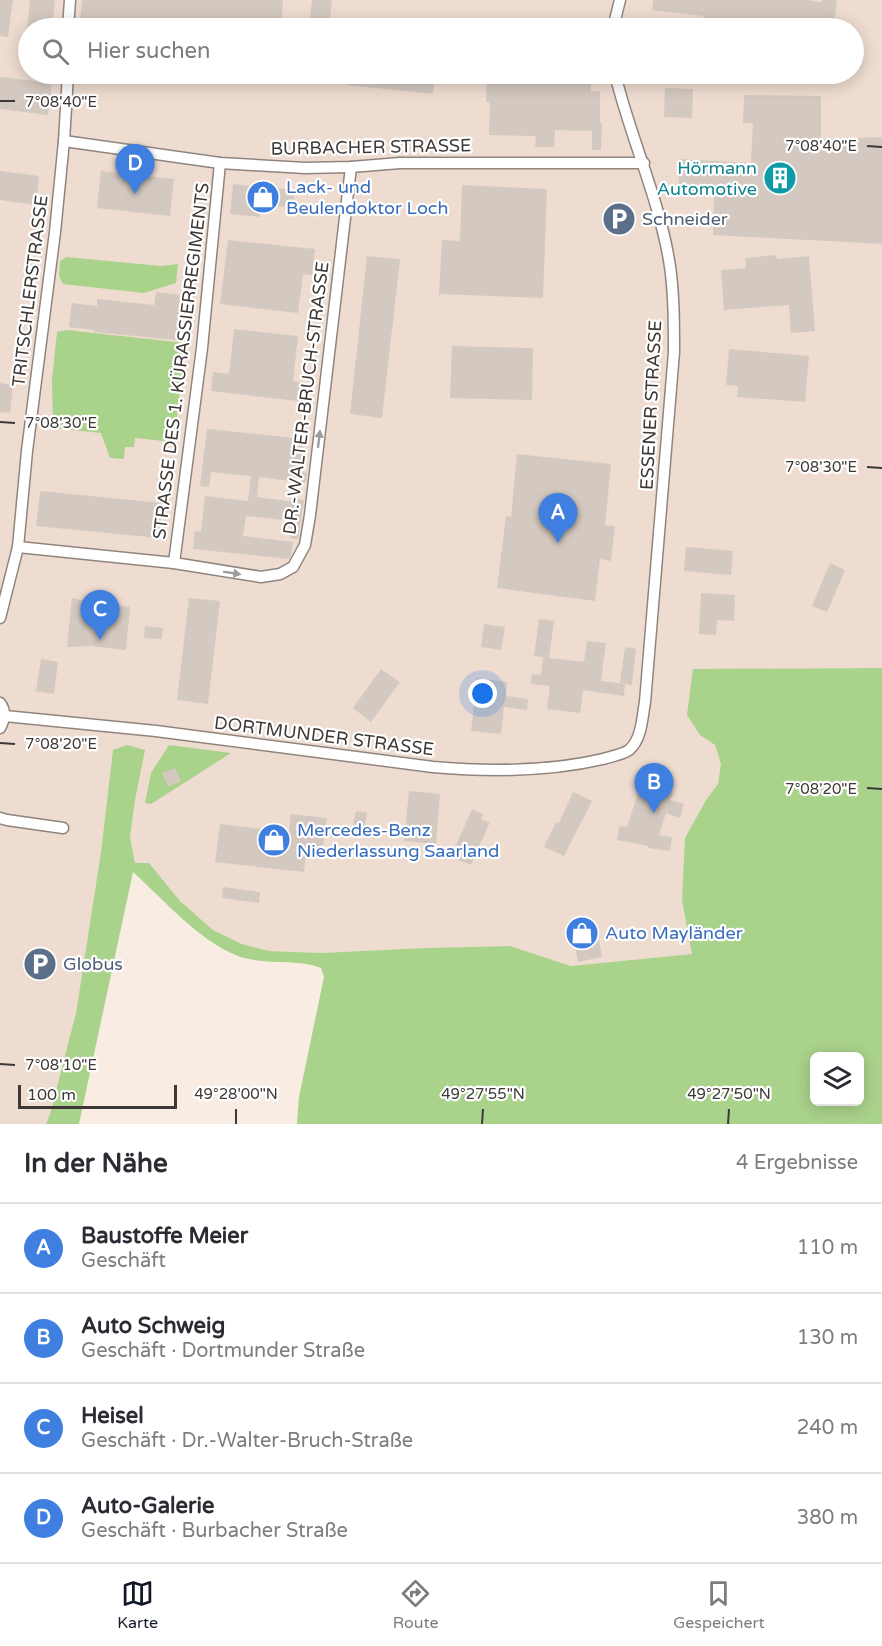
<!DOCTYPE html>
<html lang="de">
<meta charset="utf-8">
<style>
body{margin:0;font-family:"Varela Round",sans-serif;background:#f7f7f7;color:#2b2b33}
.controls{position:absolute;right:18px;bottom:18px;display:grid;overflow:hidden;border-radius:9px;box-shadow:0 3px 15px #0003}
.controls button{width:54px;height:54px;display:grid;place-items:center;padding:0;border:0;border-bottom:2px solid #e1e1e2;background:#fff;color:#2b2b33;font:30px sans-serif}
.scale{position:absolute;left:18px;bottom:15px;width:159px;box-sizing:border-box;padding-left:6px;border:3px solid #3e3936;border-top:0;font-size:16px;line-height:21px;white-space:nowrap;color:#3e3936;-webkit-text-stroke:4px #fff;paint-order:stroke}
.you{position:absolute;left:483px;top:694px;width:21px;height:21px;margin:-15px;border:4px solid #fff;border-radius:50%;background:#1a73e8;box-shadow:0 0 0 9px #1a73e833}
.badge{display:grid;place-items:center;width:39px;height:39px;border-radius:50%;background:#111827;color:#fff;font-size:20px;font-weight:700}
.pin{position:absolute;translate:-50% -50px;filter:drop-shadow(0 2px 3px #0008)}
.pin::after{content:'';position:absolute;top:32px;width:21px;height:18px;background:inherit;clip-path:polygon(0 0,100% 0,50% 100%)}
.list{margin:0;padding:0;list-style:none}
h2{display:flex;justify-content:space-between;align-items:center;height:78px;margin:0;padding:0 24px;font-size:26px}
h2 small{font-size:20px;font-weight:400;color:#7c7c81}
.list li{display:grid;grid-template-columns:39px 1fr auto;gap:18px;align-items:center;box-sizing:border-box;height:90px;padding:0 24px;border-top:2px solid #e1e1e2}
.list b{display:block;font-size:22px;white-space:nowrap}
.list p{margin:0;font-size:20px;white-space:nowrap;color:#7c7c81}
.list em{font-size:20px;font-style:normal;color:#7c7c81}
.icon{flex:none;width:33px;height:33px;fill:none;stroke:currentColor;stroke-width:2;stroke-linecap:round;stroke-linejoin:round}
.map{position:relative;flex:none;width:882px;height:1124px;overflow:hidden}
.search{position:absolute;background:#fff;box-shadow:0 3px 15px #0003;left:18px;right:18px;top:18px;height:66px;display:flex;align-items:center;gap:15px;box-sizing:border-box;padding:0 21px;border-radius:33px;color:#7c7c81;font-size:22px}
.sheet{height:438px;background:#fff}
nav{display:flex;justify-content:space-around;align-items:center;box-sizing:border-box;height:84px;border-top:2px solid #e1e1e2;background:#fff;font-size:16px;color:#7c7c81}
nav a{display:grid;justify-items:center;gap:3px}
nav .on{color:#111827}
.map>svg:first-child{display:block}
</style>
<div class="map">
<svg width="882" height="1124" viewBox="0 0 882 1124">
<rect width="100%" height="100%" fill="#f8ece3"/>
<!-- built -->
<path fill="#eedcd0" fill-rule="evenodd" d="M 0,0 L 882,0 L 882,668 L 693,670 L 700,735 L 715,745 L 721,764 L 718,784 L 706,800 L 682,900 L 693,954 L 571,966 L 510,946 L 425,948 L 322,953 L 269,951 L 242,944 L 213,930 L 180,901 L 149,863 L 135,863 L 130,837 L 135,800 L 113,750 L 101,852 L 76,1013 L 50,1114 L 46,1124 L 0,1124 ZM 28,28 L 854,28 L 854,74 L 28,74 Z"/>
<!-- green -->
<g fill="#a9d28b" fill-rule="evenodd">
<polygon points="66,257 161,266 178,264 176,283 144,293 63,284 59,276 60,261"/>
<polygon points="67,330 185,343 174,442 135,438 134,447 125,447 124,459 110,458 101,433 53,428 52,380 57,332"/>
<path d="M 882,668 L 882,1124 L 297,1124 L 299,1097 L 324,977 L 321,968 C 296,958 266,966 238,956 C 198,940 165,901 133,872 L 79,1124 L 46,1124 L 50,1114 L 76,1013 L 101,852 L 113,750 L 127,745 L 145,750 L 135,800 L 130,837 L 135,863 L 149,863 L 180,901 L 213,930 L 242,944 L 269,951 L 322,953 L 425,948 L 510,946 L 571,966 L 692,954 L 682,900 L 685,838 L 706,800 L 718,784 L 721,764 L 715,745 L 700,735 L 687,715 L 693,669 ZM 814,1056 L 860,1056 L 860,1102 L 814,1102 Z"/>
<polygon points="169,745 231,753 151,804 145,803 151,773"/>
</g>
<!-- building -->
<g fill="#d4c9c0">
<polygon points="0,0 13,0 8,37 0,36"/>
<polygon points="30,0 55,0 52,28 27,28"/>
<polygon points="82,0 283,0 281,28 79,28"/>
<polygon points="312,0 332,0 329,28 309,28"/>
<polygon points="653,0 807,0 821,2 822,0 837,0 834,28 770,28 703,21 704,16 652,10"/>
<polygon points="349,74 435,74 433,94 348,85"/>
<polygon points="487,74 591,74 591,91 600,91 600,123 602,123 601,150 592,150 592,131 555,130 554,147 535,147 536,136 489,135 490,103 486,102"/>
<polygon points="0,77 52,83 48,115 0,109"/>
<polygon points="665,88 693,89 692,118 664,117"/>
<polygon points="744,95 821,96 821,139 882,137 882,244 713,235 714,195 678,193 680,159 751,163 753,123 743,123"/>
<polygon points="0,171 39,176 36,205 0,200"/>
<polygon points="101,171 174,179 170,216 97,208"/>
<polygon points="233,184 295,190 293,208 261,204 260,217 230,214"/>
<polygon points="462,185 547,189 543,298 439,294 442,240 460,241"/>
<polygon points="228,240 315,249 312,275 303,274 298,313 220,304"/>
<polygon points="776,255 777,259 809,256 815,331 791,333 789,305 724,310 721,270 746,268 745,258"/>
<polygon points="367,256 400,259 382,418 350,414"/>
<polygon points="156,292 191,296 186,341 94,332 94,330 69,327 72,303 97,306 97,299 154,305"/>
<polygon points="234,329 298,336 293,381 308,383 306,402 211,391 213,372 229,374"/>
<polygon points="452,346 533,348 532,400 450,398"/>
<polygon points="729,349 809,356 805,402 737,397 738,386 726,385"/>
<polygon points="0,383 13,385 10,413 0,412"/>
<polygon points="207,429 304,439 300,472 307,473 306,483 259,477 257,497 295,502 295,499 304,500 298,539 290,538 292,521 246,516 243,536 293,542 291,555 289,559 193,549 195,531 201,532 205,496 248,501 251,476 211,472 209,487 200,486"/>
<polygon points="517,454 611,464 605,525 615,526 611,561 600,559 595,601 497,588 506,516 511,517"/>
<polygon points="40,491 162,503 159,538 36,526"/>
<polygon points="686,547 733,551 731,575 684,571"/>
<polygon points="830,563 845,570 827,612 812,606"/>
<polygon points="701,593 735,595 734,621 717,620 716,635 699,634"/>
<polygon points="72,598 94,603 130,607 126,650 90,646 67,647"/>
<polygon points="189,598 220,601 208,704 177,700"/>
<polygon points="539,619 554,621 549,658 534,656"/>
<polygon points="484,624 505,627 501,650 481,647"/>
<polygon points="145,626 163,628 162,639 144,638"/>
<polygon points="587,641 606,643 601,681 625,684 624,696 583,690 580,713 547,709 550,686 531,684 532,674 541,675 543,657 584,662"/>
<polygon points="625,647 636,649 632,685 620,683"/>
<polygon points="41,659 58,662 54,694 36,691"/>
<polygon points="381,669 400,682 371,722 353,708"/>
<polygon points="477,678 507,682 506,696 528,699 527,710 504,707 501,734 471,731"/>
<polygon points="175,768 181,781 168,787 162,773"/>
<polygon points="641,783 673,793 670,800 684,804 680,818 666,813 659,835 672,837 670,851 648,848 649,846 617,840 619,826 627,827"/>
<polygon points="409,791 440,794 436,844 404,841"/>
<polygon points="573,792 592,801 564,856 544,847 556,822 559,823"/>
<polygon points="472,809 483,814 481,819 490,822 471,865 451,857"/>
<polygon points="356,811 367,813 365,826 377,829 375,839 351,834"/>
<polygon points="291,814 327,818 322,854 306,852 304,872 215,862 220,824 289,832"/>
<polygon points="223,887 260,892 259,903 222,898"/>
<polygon points="599,940 602,957 578,962 575,945"/>
</g>
<g fill="none" stroke-linecap="round" stroke-linejoin="round">
<defs>
<g id="minor">
<polyline points="68,28 70,0"/>
<polyline points="613,28 620,0"/>
<polyline points="64,141 220,163 305,168 351,167 400,163 644,163"/>
<polyline points="18,547 174,563 261,577 280,574 293,567 305,545 310,515 351,167"/>
<polyline points="174,563 202,348 220,163"/>
<polyline points="0,618 18,547 27,451 55,232 64,141 68,74"/>
<path d="M 0,703 C 6,711 5,719 0,728"/>
<path d="M 5,716 L 156,731 L 433,767 C 489,772 547,772 603,759 C 612,756 622,755 629,750 C 642,739 642,718 645,702 L 674,352 C 674,322 674,290 669,260 C 658,196 630,136 615,74"/>
<polyline points="0,818 7,820 63,828"/>
</g>
</defs>
<!-- minor casing -->
<use href="#minor" stroke="#90857e" stroke-width="13"/>
<!-- minor -->
<use href="#minor" stroke="#fff" stroke-width="10"/>
</g>
<!-- one-way arrows -->
<defs><path id="oneway-solid" d="M-6-.8H1V-3.2L6.5 0L1 3.2V.8H-6Z" transform="scale(1.5)"/></defs>
<g fill="#9e9c9a">
<use href="#oneway-solid" transform="translate(319 439) rotate(-83)"/>
<use href="#oneway-solid" transform="translate(232 573) rotate(9)"/>
</g>
<!-- ticks -->
<path fill="none" stroke="#3e3936" stroke-width="2" d="M 0,101 L 15,101M 867,146 L 882,147M 0,422 L 15,423M 867,467 L 882,468M 0,743 L 15,744M 867,788 L 882,789M 0,1064 L 15,1065M 236,1124 L 236,1109M 482,1124 L 483,1109M 728,1124 L 729,1109"/>
<!-- icons -->
<defs>
<symbol id="building-disc" viewBox="-11 -11 22 22"><circle r="9.5" fill="#0f9aa8" stroke="#fff"/><path d="M-4-6H4V6H1V3H-1V6H-4ZM-2.5-4.3h1.7v1.8h-1.7ZM.8-4.3h1.7v1.8H.8ZM-2.5-1h1.7V.8h-1.7ZM.8-1h1.7V.8H.8Z" fill="#fff"/></symbol>
<symbol id="shop-disc" viewBox="-11 -11 22 22"><circle r="9.5" fill="#3f7fe0" stroke="#fff"/><path d="M-5-2.5h2.3a2.7 3.5 0 0 1 5.4 0H5L5.5 6h-11ZM-1.5-2.5h3a1.5 2.3 0 0 0-3 0Z" fill="#fff"/></symbol>
<symbol id="parking-disc" viewBox="-11 -11 22 22"><circle r="9.5" fill="#5c6f8a" stroke="#fff"/><path d="M-3.5-5.5H1a3.5 3.5 0 0 1 0 7H-1V5.5H-3.5ZM-1-3.4V-.6H.8a1.4 1.4 0 0 0 0-2.8Z" fill="#fff"/></symbol>
</defs>
<g fill-rule="evenodd">
<use href="#building-disc" x="761" y="159" width="38" height="38"/>
<use href="#shop-disc" x="244" y="178" width="38" height="38"/>
<use href="#parking-disc" x="600" y="200" width="38" height="38"/>
<use href="#shop-disc" x="255" y="821" width="38" height="38"/>
<use href="#shop-disc" x="563" y="914" width="38" height="38"/>
<use href="#parking-disc" x="21" y="945" width="38" height="38"/>
</g>
<g text-anchor="middle" stroke-width="4.5" stroke-linejoin="round" paint-order="stroke">
<!-- street labels -->
<g font-size="18" fill="#3e3936" stroke="#fff">
<text transform="translate(371 147) rotate(-1)" y="6">BURBACHER STRASSE</text>
<text transform="translate(30 291) rotate(-83)" y="6">TRITSCHLERSTRASSE</text>
<text transform="translate(181 361) rotate(-83)" y="6">STRASSE DES 1. KÜRASSIERREGIMENTS</text>
<text transform="translate(306 398) rotate(-83)" y="6">DR.-WALTER-BRUCH-STRASSE</text>
<text transform="translate(651 405) rotate(-87)" y="6">ESSENER STRASSE</text>
<text transform="translate(324 736) rotate(7)" y="6">DORTMUNDER STRASSE</text>
</g>
<!-- culture labels -->
<g font-size="18" fill="#0d838f" stroke="#fff" text-anchor="end">
<text x="757" y="174">Hörmann<tspan x="757" dy="21">Automotive</tspan></text>
</g>
<!-- shop labels -->
<g font-size="18" fill="#366cbe" stroke="#fff" text-anchor="start">
<text x="286" y="193">Lack- und<tspan x="286" dy="21">Beulendoktor Loch</tspan></text>
<text x="297" y="836">Mercedes-Benz<tspan x="297" dy="21">Niederlassung Saarland</tspan></text>
<text x="605" y="939">Auto Mayländer</text>
</g>
<!-- service labels -->
<g font-size="18" fill="#4e5e75" stroke="#fff" text-anchor="start">
<text x="642" y="225">Schneider</text>
<text x="63" y="970">Globus</text>
</g>
</g>
<g font-size="15" text-anchor="middle" fill="#3e3936" stroke="#fff" stroke-width="4.5" stroke-linejoin="round" paint-order="stroke">
<text x="61" y="107">7°08'40"E</text>
<text x="821" y="151">7°08'40"E</text>
<text x="61" y="428">7°08'30"E</text>
<text x="821" y="472">7°08'30"E</text>
<text x="61" y="749">7°08'20"E</text>
<text x="821" y="794">7°08'20"E</text>
<text x="61" y="1070">7°08'10"E</text>
<text x="236" y="1099">49°28'00"N</text>
<text x="483" y="1099">49°27'55"N</text>
<text x="729" y="1099">49°27'50"N</text>
</g>
</svg>
<div class="controls">
<button><svg class="icon" aria-label="layers" viewBox="0 0 24 24"><path d="M12 4l9 5-9 5-9-5zM3 14l9 5 9-5"/></svg></button>
</div>
<div class="scale">100 m</div>
<div class="you"></div>
<div class="pin badge" style="left:558px;top:543px;background:#3f7fe0">A</div>
<div class="pin badge" style="left:654px;top:813px;background:#3f7fe0">B</div>
<div class="pin badge" style="left:100px;top:640px;background:#3f7fe0">C</div>
<div class="pin badge" style="left:135px;top:194px;background:#3f7fe0">D</div>
<div class="search"><svg class="icon" aria-label="search" viewBox="0 0 24 24"><circle cx="10" cy="10" r="6"/><path d="M15 15l6 6"/></svg>Hier suchen</div>
</div>
<section class="sheet">
<h2>In der Nähe<small>4 Ergebnisse</small></h2>
<ul class="list">
<li><span class="badge" style="background:#3f7fe0">A</span><div><b>Baustoffe Meier</b><p>Geschäft</p></div><em>110 m</em></li>
<li><span class="badge" style="background:#3f7fe0">B</span><div><b>Auto Schweig</b><p>Geschäft · Dortmunder Straße</p></div><em>130 m</em></li>
<li><span class="badge" style="background:#3f7fe0">C</span><div><b>Heisel</b><p>Geschäft · Dr.-Walter-Bruch-Straße</p></div><em>240 m</em></li>
<li><span class="badge" style="background:#3f7fe0">D</span><div><b>Auto-Galerie</b><p>Geschäft · Burbacher Straße</p></div><em>380 m</em></li>
</ul>
</section>
<nav>
<a class="on"><svg class="icon" aria-label="map" viewBox="0 0 24 24"><path d="M3 6l6-2 6 2 6-2v14l-6 2-6-2-6 2zM9 4v14M15 6v14"/></svg>Karte</a>
<a><svg class="icon" aria-label="directions" viewBox="0 0 24 24"><path d="M12 3l9 9-9 9-9-9zM9 14v-3h6M13 9l2 2-2 2"/></svg>Route</a>
<a><svg class="icon" aria-label="saved" viewBox="0 0 24 24"><path d="M7 4h10v16l-5-4-5 4z"/></svg>Gespeichert</a>
</nav>
